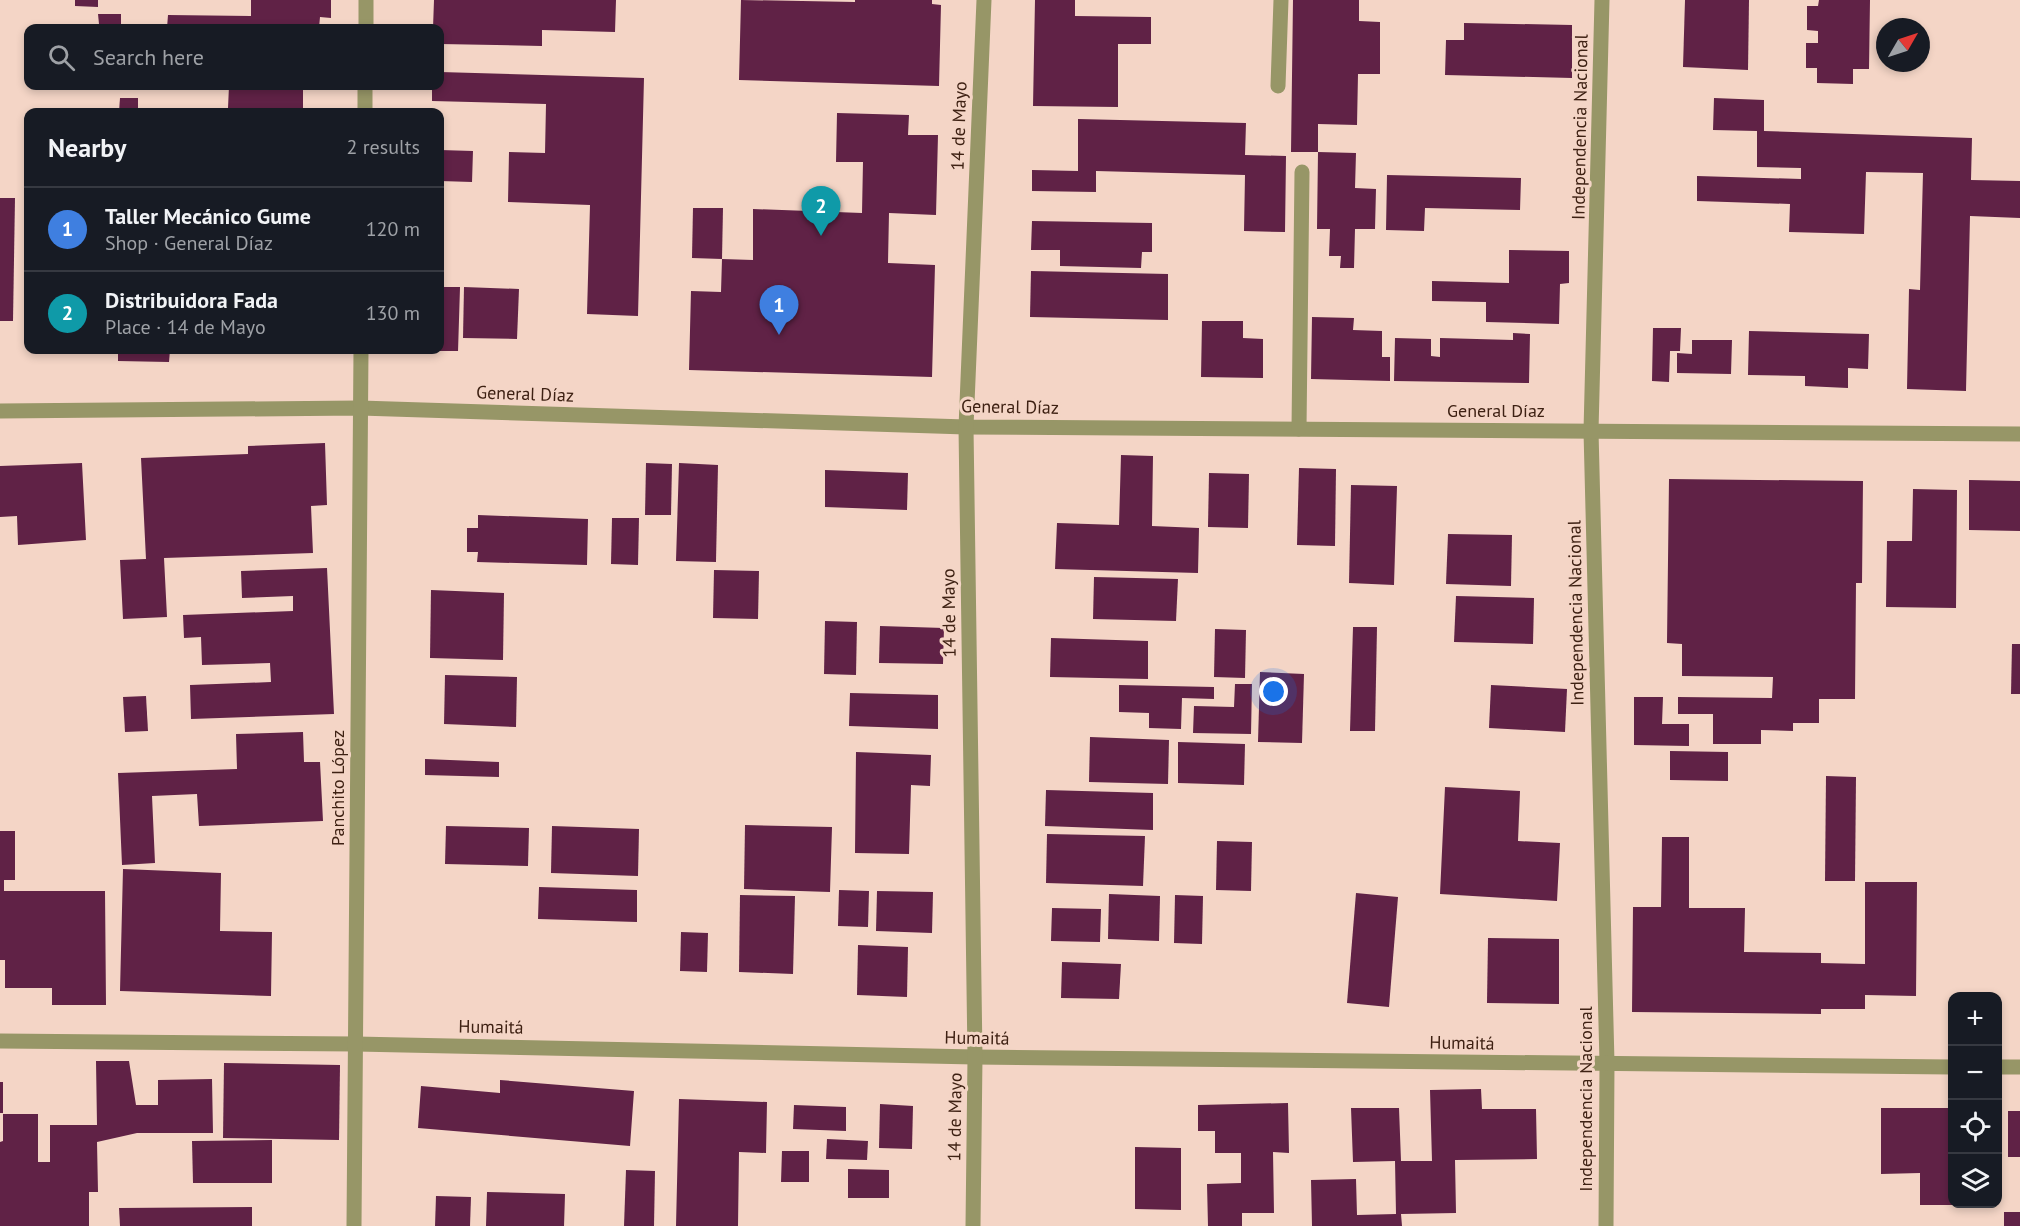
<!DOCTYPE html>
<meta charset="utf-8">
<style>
body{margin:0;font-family:"PT Sans",sans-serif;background:#20242c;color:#f1f3f6}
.controls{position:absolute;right:18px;bottom:18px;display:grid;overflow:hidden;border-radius:12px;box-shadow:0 3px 9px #0003}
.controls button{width:54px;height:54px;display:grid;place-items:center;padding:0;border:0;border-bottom:2px solid #363941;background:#171b24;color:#f1f3f6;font:30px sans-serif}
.compass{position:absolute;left:1876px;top:18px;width:54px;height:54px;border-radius:50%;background:#171b24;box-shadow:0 3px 9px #0003;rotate:51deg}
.you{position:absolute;left:1274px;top:692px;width:21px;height:21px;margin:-15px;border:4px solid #fff;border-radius:50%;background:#1a73e8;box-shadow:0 0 0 9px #1a73e833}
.badge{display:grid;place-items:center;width:39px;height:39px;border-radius:50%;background:#9ab6c2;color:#fff;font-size:20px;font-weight:700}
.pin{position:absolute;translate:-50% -50px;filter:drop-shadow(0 2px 3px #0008)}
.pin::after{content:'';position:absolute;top:32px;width:21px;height:18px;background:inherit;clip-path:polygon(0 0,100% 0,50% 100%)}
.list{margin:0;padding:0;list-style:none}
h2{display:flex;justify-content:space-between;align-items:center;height:78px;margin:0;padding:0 24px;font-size:26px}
h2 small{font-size:20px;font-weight:400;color:#9ea1a6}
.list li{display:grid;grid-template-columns:39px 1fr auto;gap:18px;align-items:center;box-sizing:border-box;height:84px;padding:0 24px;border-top:2px solid #363941}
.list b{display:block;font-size:22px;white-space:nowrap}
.list p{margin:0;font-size:20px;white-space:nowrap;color:#9ea1a6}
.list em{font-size:20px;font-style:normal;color:#9ea1a6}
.icon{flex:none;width:33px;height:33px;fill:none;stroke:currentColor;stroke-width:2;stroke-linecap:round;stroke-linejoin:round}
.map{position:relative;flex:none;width:2020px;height:1226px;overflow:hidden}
.search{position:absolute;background:#171b24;box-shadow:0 3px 9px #0003;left:24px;top:24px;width:420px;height:66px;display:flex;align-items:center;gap:15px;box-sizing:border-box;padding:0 21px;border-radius:12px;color:#9ea1a6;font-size:22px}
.panel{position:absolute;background:#171b24;box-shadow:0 3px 9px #0003;left:24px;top:108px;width:420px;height:246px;border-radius:12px}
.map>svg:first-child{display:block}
</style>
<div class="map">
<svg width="2020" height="1226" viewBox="0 0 2020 1226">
<rect width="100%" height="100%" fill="#f4d5c6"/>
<!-- building -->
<g fill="#602246">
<polygon points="75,0 98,0 98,7 75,6"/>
<polygon points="251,0 331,0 331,18 320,17 319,28 167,28 168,15 251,16"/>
<polygon points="434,0 616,0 615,32 542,30 542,46 440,44 440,28 433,28"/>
<polygon points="741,0 855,2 855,0 932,0 932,4 941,5 939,86 739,80"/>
<polygon points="1035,0 1075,0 1075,16 1151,17 1151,44 1118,44 1118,107 1033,106"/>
<polygon points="1293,0 1359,0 1359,21 1380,22 1380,74 1358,74 1357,125 1318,124 1318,152 1291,152"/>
<polygon points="1685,0 1749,0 1748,70 1683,67"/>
<polygon points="1819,0 1870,0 1869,69 1853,69 1853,84 1817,83 1817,68 1806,68 1806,43 1818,43 1818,31 1807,30 1807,6 1818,6"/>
<polygon points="98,14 121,14 121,25 99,24"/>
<polygon points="1464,23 1572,25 1572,78 1445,75 1446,40 1464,40"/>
<polygon points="440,72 644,78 638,316 587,314 590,205 508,202 509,152 545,153 546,104 432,101 432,86 440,86"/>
<polygon points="229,86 303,86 303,112 196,112 196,108 228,108"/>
<polygon points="120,98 138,98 138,112 119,112"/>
<polygon points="1714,98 1764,100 1764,131 1972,138 1971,180 2020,181 2020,218 1970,216 1966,391 1907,389 1909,289 1920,290 1923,173 1866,172 1864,234 1789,232 1790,204 1697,201 1697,176 1801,179 1801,168 1757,167 1757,131 1713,130"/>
<polygon points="837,113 909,115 908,135 938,135 936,215 889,213 888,263 935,265 932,377 689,370 691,291 721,292 722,259 753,260 753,209 862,213 863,162 836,162"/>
<polygon points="1078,119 1246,123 1245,155 1286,156 1285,232 1244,231 1245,175 1096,171 1096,192 1032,191 1032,170 1078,171"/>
<polygon points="440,150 473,151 472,182 440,181"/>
<polygon points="1318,152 1356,153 1355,188 1376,189 1375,229 1355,229 1354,268 1340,268 1341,256 1329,256 1330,229 1317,229"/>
<polygon points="1387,175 1521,178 1520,210 1425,208 1424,231 1386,230"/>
<polygon points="0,198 15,198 13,321 0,321"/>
<polygon points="693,208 723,208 722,259 692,258"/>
<polygon points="1032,221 1152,223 1152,252 1142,252 1141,268 1060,266 1060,250 1031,250"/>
<polygon points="1509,250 1569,251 1569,283 1560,284 1559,324 1486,322 1486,302 1432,301 1432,281 1509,283"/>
<polygon points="1031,271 1168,274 1168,320 1030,317"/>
<polygon points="440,287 460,287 458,351 440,351"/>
<polygon points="464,287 519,289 517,339 463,338"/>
<polygon points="1312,317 1354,318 1353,330 1382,331 1382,357 1390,357 1390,381 1311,379"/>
<polygon points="1202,321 1243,321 1243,338 1263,339 1263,378 1201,377"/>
<polygon points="1653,328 1681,328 1680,351 1670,351 1669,382 1652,381"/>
<polygon points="1749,331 1869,334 1868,369 1848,368 1848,388 1805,386 1805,376 1748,375"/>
<polygon points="1513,333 1530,334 1529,383 1394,381 1395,338 1431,339 1431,356 1440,357 1440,338 1513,340"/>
<polygon points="1692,340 1732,340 1731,374 1677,373 1677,353 1692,354"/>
<polygon points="118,350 170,350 169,362 118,361"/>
<polygon points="325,443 327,505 311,506 313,553 164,558 167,617 123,619 120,560 146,559 141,458 248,454 248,446"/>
<polygon points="1121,455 1153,456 1152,526 1199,528 1198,573 1055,569 1057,523 1119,525"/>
<polygon points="82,463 86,540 18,545 17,516 0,517 0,466"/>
<polygon points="646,463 672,464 671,515 645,515"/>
<polygon points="679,463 718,465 716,562 676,561"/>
<polygon points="1299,468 1336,469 1335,546 1297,545"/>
<polygon points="825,470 908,473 907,510 825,507"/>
<polygon points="1209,473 1249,474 1248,528 1208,527"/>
<polygon points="1669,479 1863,481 1862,583 1856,583 1855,699 1819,699 1819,723 1793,723 1793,731 1761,730 1761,744 1713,744 1713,714 1678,714 1678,697 1772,698 1773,677 1682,676 1682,644 1667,643"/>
<polygon points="1969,480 2020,481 2020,531 1969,530"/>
<polygon points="1351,485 1397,486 1394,585 1349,583"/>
<polygon points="1913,489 1957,490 1956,608 1886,607 1887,541 1912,541"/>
<polygon points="478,515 588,519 587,565 477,562 478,552 467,552 467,528 478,528"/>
<polygon points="612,518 639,518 638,565 611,564"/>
<polygon points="1448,534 1512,535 1511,586 1446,584"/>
<polygon points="327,568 334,714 191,719 190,685 271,682 270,663 202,665 201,637 184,638 183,615 293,611 293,596 242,598 241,571"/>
<polygon points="714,570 759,571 758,619 713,618"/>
<polygon points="1094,577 1178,579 1176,621 1093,619"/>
<polygon points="431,590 504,593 503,660 430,658"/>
<polygon points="1456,596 1534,598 1533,644 1454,642"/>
<polygon points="825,621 857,622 856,675 824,674"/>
<polygon points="880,626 944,628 943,664 879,663"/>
<polygon points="1353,627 1377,627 1375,731 1350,731"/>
<polygon points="1215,629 1246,630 1245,678 1214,677"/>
<polygon points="1051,638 1148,641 1148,679 1050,677"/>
<polygon points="2012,644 2020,644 2020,694 2011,694"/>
<polygon points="1260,672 1304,674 1302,743 1258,742"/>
<polygon points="445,675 517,677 516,727 444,724"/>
<polygon points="1235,684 1252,684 1251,734 1193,733 1194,706 1234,707"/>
<polygon points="1119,685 1214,687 1214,699 1182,698 1181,729 1149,728 1149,713 1119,712"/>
<polygon points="1491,685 1567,689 1565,732 1489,728"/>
<polygon points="850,693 938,695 938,729 849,726"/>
<polygon points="146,696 148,731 125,732 123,697"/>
<polygon points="1634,697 1663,697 1662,724 1689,724 1689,746 1634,745"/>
<polygon points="303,732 304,762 320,762 323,821 199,826 197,794 152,796 155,863 122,865 118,773 237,769 236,734"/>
<polygon points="1090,737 1169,740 1168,784 1089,782"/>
<polygon points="1178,742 1245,744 1244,785 1178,783"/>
<polygon points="1670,751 1728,752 1728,781 1670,780"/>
<polygon points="856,752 931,755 930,786 911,785 909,854 855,853"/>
<polygon points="425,759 499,762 499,777 425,775"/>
<polygon points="1826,776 1856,777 1855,881 1825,881"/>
<polygon points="1445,787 1520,791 1518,841 1560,843 1557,901 1440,894"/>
<polygon points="1046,790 1153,793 1153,830 1045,826"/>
<polygon points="745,825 832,827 830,892 744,889"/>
<polygon points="446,826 529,828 528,866 445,864"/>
<polygon points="552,826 639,829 638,876 551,873"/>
<polygon points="0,831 15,831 15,880 4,880 4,891 105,891 106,1005 52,1005 52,988 5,988 5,960 0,960"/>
<polygon points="1047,834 1145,836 1143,886 1046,883"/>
<polygon points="1662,837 1689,837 1689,908 1745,908 1744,952 1821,953 1821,963 1865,964 1865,882 1917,882 1916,996 1865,995 1865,1009 1821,1009 1821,1014 1632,1012 1633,907 1661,907"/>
<polygon points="1217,841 1252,842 1251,891 1216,890"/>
<polygon points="123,869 221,873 220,931 272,932 271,996 120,991"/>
<polygon points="539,887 637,890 637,922 538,919"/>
<polygon points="839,890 869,891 868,927 838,926"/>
<polygon points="877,891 933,892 932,933 876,931"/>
<polygon points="1356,893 1398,897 1389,1007 1347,1003"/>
<polygon points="1109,894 1160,896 1159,941 1108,939"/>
<polygon points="740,895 795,896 793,974 739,972"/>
<polygon points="1175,895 1203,896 1202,944 1174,943"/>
<polygon points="1052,908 1101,909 1100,942 1051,941"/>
<polygon points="681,932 708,933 707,972 680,971"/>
<polygon points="1488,938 1559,939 1559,1004 1487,1003"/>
<polygon points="858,945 908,947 907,997 857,995"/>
<polygon points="1062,962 1121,964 1119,999 1061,998"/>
<polygon points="96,1061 129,1061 136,1105 158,1105 158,1080 212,1079 213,1133 137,1133 97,1142 98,1192 89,1192 89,1226 0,1226 0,1142 3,1141 3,1114 38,1114 38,1162 50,1162 50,1125 97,1125"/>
<polygon points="224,1063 340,1065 339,1140 223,1138"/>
<polygon points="500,1080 634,1091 630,1146 418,1128 421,1086 500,1093"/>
<rect x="0" y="1082" width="3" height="31"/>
<polygon points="1481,1089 1482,1109 1536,1109 1537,1159 1455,1160 1456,1213 1401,1214 1402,1226 1312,1226 1311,1180 1356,1179 1357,1215 1396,1214 1395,1161 1353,1162 1351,1108 1399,1108 1401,1161 1432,1161 1430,1090"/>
<polygon points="679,1099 767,1102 766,1153 739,1152 738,1226 676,1226"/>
<polygon points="1288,1103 1289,1153 1273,1152 1274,1213 1242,1213 1242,1226 1208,1226 1207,1184 1241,1183 1241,1153 1215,1153 1215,1131 1198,1131 1198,1105"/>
<polygon points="880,1104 913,1106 912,1149 879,1148"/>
<polygon points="794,1105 846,1107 846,1131 793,1129"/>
<polygon points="1881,1108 1952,1108 1953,1205 1920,1205 1920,1173 1881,1174"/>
<rect x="2008" y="1111" width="12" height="46"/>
<polygon points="827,1139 868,1141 867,1160 826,1159"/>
<polygon points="272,1140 272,1183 193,1183 192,1141"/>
<polygon points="1135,1147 1181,1148 1181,1210 1135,1209"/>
<polygon points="782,1151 809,1151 809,1182 781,1182"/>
<polygon points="848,1169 889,1170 889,1198 848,1198"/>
<polygon points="626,1170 655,1171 654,1226 624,1226"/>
<polygon points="487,1192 565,1194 564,1226 486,1226"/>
<polygon points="436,1196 471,1197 470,1226 435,1226"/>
<polygon points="252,1207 252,1226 120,1226 119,1208"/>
<rect x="2004" y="1212" width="16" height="14"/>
</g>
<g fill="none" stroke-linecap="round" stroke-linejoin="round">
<!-- minor -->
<g stroke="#979667" stroke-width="15">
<polyline points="1602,0 1591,431 1607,1063 1606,1226"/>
<polyline points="366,28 366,0"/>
<polyline points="1278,86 1281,0"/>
<polyline points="365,112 365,86"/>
<polyline points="0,411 360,408 966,427 2020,434"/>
<polyline points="1299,429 1302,172"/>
<polyline points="0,1041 356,1044 975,1057 1952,1067"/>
<polyline points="1998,1067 2020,1067"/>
<polyline points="354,1226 361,350"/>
<polyline points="973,1226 975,1057 966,427 984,0"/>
</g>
</g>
<g text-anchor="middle" stroke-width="6" stroke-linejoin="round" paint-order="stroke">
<!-- street labels -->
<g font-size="18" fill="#3e2113" stroke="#f4d5c6">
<text transform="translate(959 126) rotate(-88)" y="6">14 de Mayo</text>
<text transform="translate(1580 127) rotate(-89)" y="6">Independencia Nacional</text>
<text transform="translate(525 394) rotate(2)" y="6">General Díaz</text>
<text transform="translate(1010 407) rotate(1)" y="6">General Díaz</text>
<text x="1496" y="417">General Díaz</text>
<text transform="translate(949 613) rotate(-91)" y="6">14 de Mayo</text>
<text transform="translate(1576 613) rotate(-91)" y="6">Independencia Nacional</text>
<text transform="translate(338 788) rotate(-90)" y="6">Panchito López</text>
<text transform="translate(491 1027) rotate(1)" y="6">Humaitá</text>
<text transform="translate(977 1038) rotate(1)" y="6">Humaitá</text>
<text transform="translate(1462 1043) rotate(1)" y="6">Humaitá</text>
<text transform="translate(1586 1099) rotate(-90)" y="6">Independencia Nacional</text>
<text transform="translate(955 1117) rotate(-89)" y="6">14 de Mayo</text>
</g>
</g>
</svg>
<div class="controls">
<button>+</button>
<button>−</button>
<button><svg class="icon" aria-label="locate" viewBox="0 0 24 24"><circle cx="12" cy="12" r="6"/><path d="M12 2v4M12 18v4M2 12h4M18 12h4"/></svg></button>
<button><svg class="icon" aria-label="layers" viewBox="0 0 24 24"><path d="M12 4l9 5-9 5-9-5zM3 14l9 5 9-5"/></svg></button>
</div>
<svg class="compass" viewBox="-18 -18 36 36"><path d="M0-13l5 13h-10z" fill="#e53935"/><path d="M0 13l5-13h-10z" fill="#9ea1a6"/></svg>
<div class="you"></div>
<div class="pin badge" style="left:779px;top:335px;background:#3f7fe0">1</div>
<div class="pin badge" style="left:821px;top:236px;background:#0f9aa8">2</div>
<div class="search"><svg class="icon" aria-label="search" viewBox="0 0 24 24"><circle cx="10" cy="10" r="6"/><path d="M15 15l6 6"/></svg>Search here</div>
<section class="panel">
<h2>Nearby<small>2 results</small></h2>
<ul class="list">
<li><span class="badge" style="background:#3f7fe0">1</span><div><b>Taller Mecánico Gume</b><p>Shop · General Díaz</p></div><em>120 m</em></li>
<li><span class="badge" style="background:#0f9aa8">2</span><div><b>Distribuidora Fada</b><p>Place · 14 de Mayo</p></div><em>130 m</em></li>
</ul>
</section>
</div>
